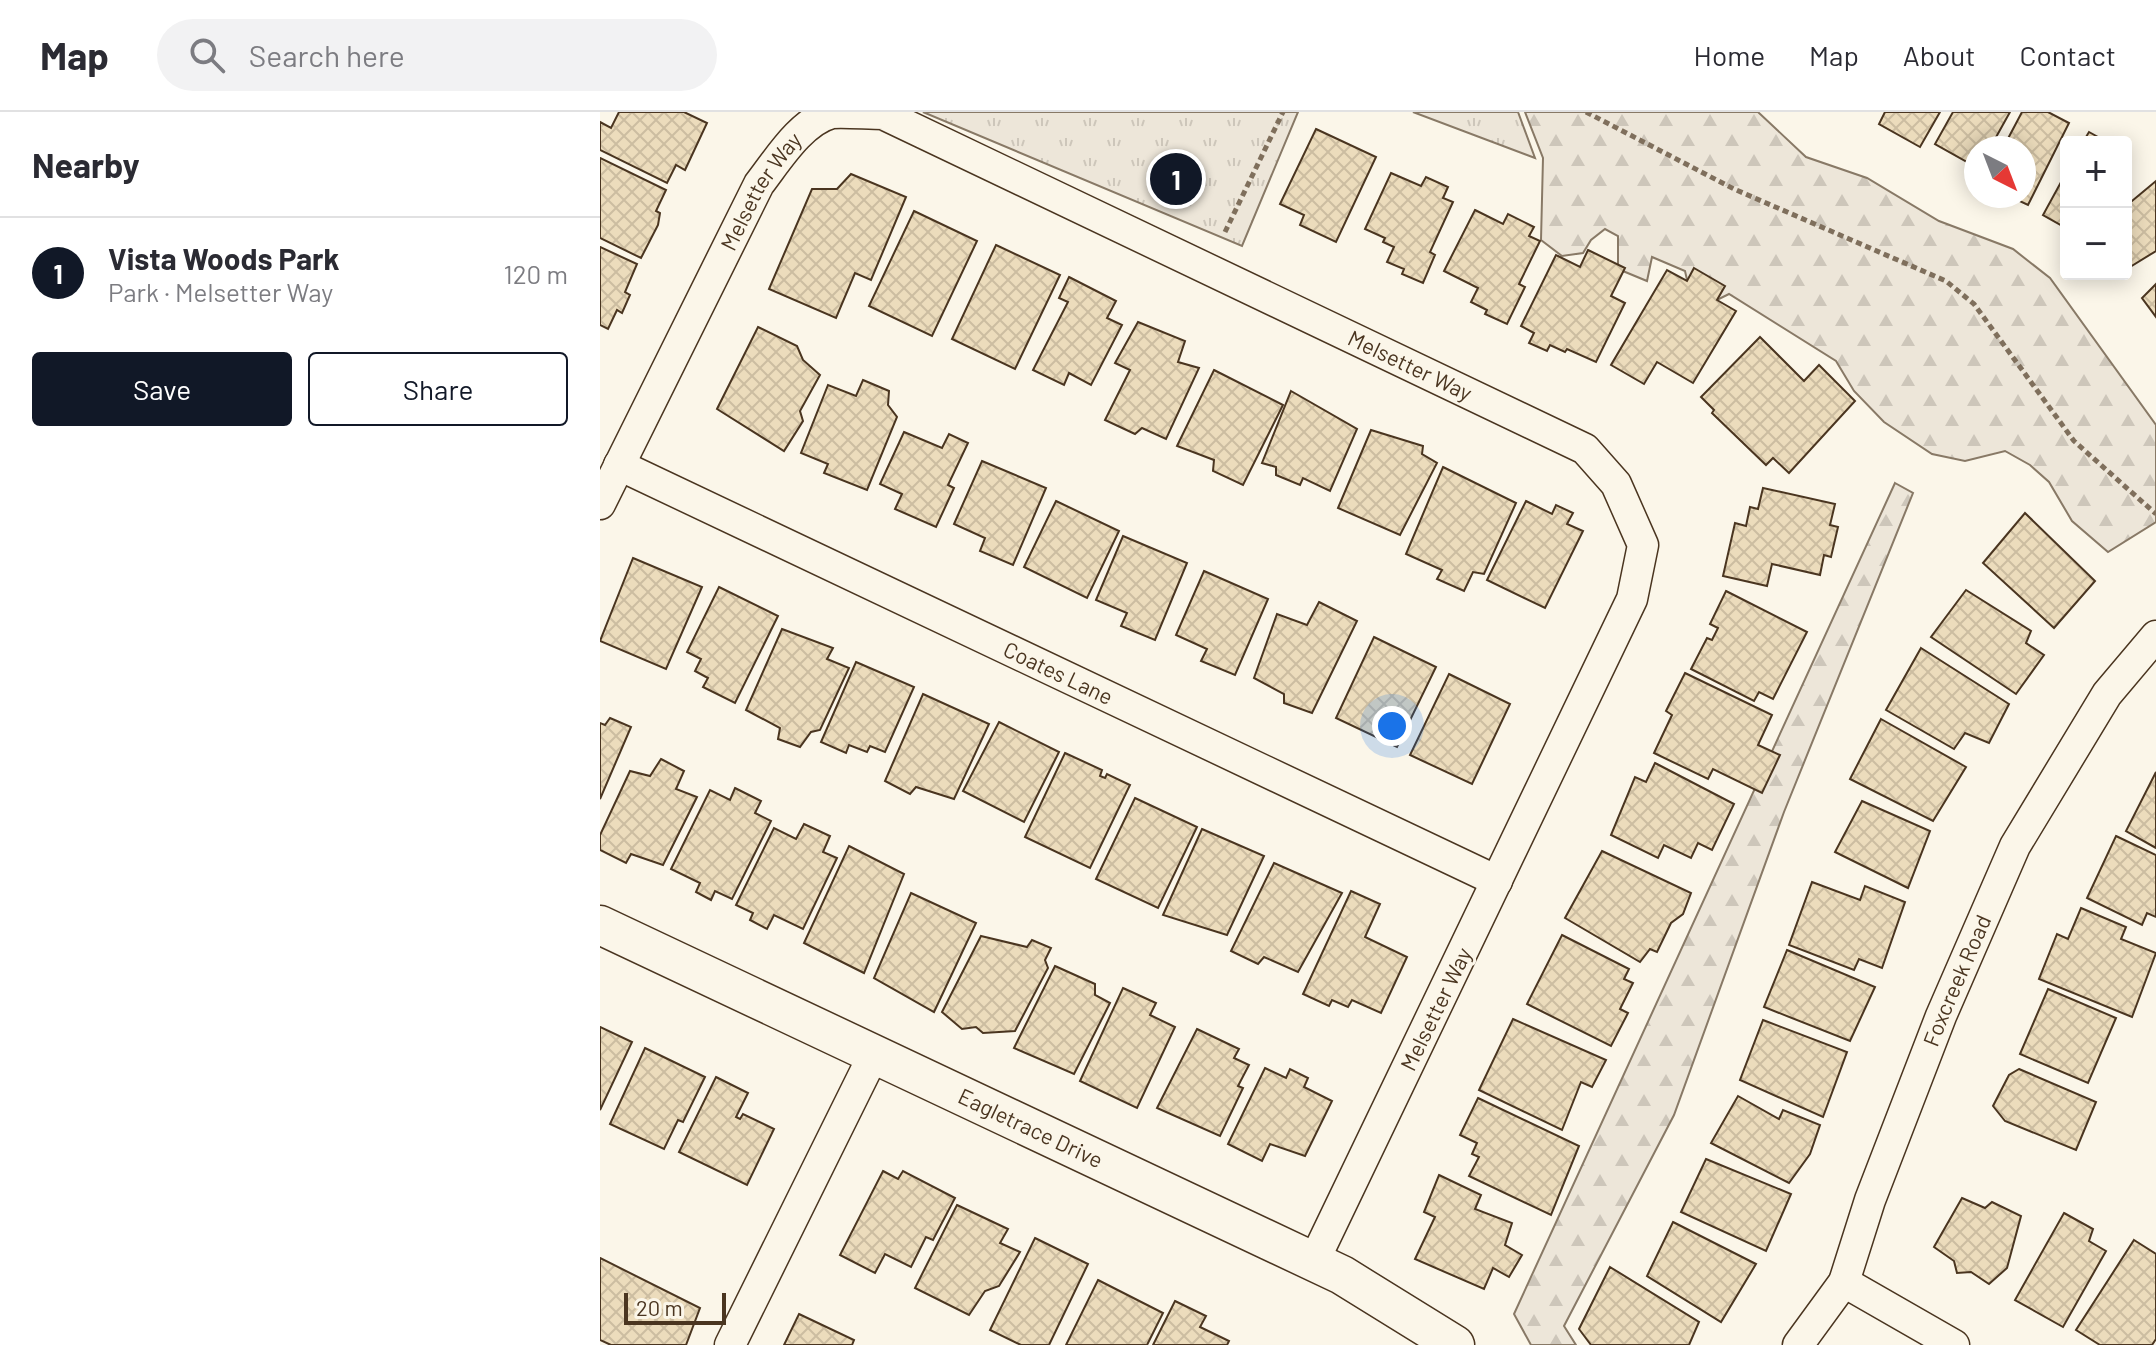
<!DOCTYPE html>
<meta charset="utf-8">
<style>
body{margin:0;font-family:Barlow,sans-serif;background:#f2f2f3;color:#2b2b33}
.controls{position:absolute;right:24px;top:24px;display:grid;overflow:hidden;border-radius:8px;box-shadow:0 4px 20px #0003}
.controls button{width:72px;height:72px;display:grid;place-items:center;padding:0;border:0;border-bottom:2px solid #e1e1e2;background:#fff;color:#2b2b33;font:40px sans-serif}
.compass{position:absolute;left:1364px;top:24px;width:72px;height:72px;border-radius:50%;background:#fff;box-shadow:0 4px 20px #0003;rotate:138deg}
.scale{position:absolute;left:24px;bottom:20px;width:102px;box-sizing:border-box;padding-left:8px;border:4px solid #4a3520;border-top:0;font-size:22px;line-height:28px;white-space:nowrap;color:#4a3520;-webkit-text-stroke:6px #fbf6e9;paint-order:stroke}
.you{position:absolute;left:792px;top:614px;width:28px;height:28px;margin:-20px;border:6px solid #fff;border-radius:50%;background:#1a73e8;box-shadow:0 0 0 12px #1a73e833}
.badge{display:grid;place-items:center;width:52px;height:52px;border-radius:50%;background:#111827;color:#fff;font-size:26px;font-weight:700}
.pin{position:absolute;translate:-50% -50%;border:4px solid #fff;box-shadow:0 2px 8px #0006}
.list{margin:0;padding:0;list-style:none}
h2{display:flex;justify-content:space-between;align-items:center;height:104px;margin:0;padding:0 32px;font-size:34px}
h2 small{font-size:26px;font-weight:400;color:#7c7c81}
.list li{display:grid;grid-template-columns:52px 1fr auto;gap:24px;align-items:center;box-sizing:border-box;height:112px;padding:0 32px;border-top:2px solid #e1e1e2}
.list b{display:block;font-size:30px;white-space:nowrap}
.list p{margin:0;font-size:26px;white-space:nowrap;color:#7c7c81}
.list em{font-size:26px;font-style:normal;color:#7c7c81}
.actions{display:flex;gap:16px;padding:24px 32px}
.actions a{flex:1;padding:18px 0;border:2px solid #111827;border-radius:8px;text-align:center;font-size:28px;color:#111827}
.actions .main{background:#111827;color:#fff}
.icon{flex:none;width:44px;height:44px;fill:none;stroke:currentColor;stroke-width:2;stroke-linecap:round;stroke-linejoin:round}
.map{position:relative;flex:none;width:1556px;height:1233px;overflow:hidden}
header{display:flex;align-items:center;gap:48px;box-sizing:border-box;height:112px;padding:0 40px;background:#fff;border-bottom:2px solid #e1e1e2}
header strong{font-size:38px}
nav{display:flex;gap:44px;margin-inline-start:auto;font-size:28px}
.search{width:560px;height:72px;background:#f2f2f3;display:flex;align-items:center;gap:20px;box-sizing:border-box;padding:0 28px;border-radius:44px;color:#7c7c81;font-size:30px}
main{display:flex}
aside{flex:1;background:#fff}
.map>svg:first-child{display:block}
</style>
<header>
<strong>Map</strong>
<div class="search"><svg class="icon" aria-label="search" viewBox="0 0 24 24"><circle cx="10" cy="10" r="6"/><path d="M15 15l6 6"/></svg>Search here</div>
<nav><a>Home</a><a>Map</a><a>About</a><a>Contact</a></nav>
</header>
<main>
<aside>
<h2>Nearby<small></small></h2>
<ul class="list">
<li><span class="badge">1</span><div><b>Vista Woods Park</b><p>Park · Melsetter Way</p></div><em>120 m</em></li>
</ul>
<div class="actions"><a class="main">Save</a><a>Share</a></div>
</aside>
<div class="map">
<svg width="1556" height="1233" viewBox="0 0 1556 1233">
<defs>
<pattern id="grass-tufts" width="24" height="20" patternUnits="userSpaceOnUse" patternTransform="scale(2)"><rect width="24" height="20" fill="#ede6d9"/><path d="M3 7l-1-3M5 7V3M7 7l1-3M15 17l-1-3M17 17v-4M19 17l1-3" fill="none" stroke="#cdc6ba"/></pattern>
<pattern id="forest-firs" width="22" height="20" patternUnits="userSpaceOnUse" patternTransform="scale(2)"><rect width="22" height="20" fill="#ede6d9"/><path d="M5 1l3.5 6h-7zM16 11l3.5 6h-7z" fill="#cdc6ba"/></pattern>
<pattern id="building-cross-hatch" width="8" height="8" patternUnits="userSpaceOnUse" patternTransform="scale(2)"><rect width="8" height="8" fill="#ecdcbc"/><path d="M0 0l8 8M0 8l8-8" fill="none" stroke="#ccbda1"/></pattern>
</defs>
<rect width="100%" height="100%" fill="#fbf6e9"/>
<!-- grass -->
<g fill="url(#grass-tufts)" stroke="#887966" stroke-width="2">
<polygon points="323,0 698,0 642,134"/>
<polygon points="813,0 918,0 935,46"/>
</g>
<!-- forest -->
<g fill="url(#forest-firs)" stroke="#887966" stroke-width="2">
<polygon points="925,0 1158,0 1206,45 1267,66 1339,109 1413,137 1450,166 1556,313 1556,410 1508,440 1472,409 1449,370 1430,353 1405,339 1365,349 1332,342 1284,310 1254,279 1236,249 1129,182 1113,190 1090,181 1085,159 1052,145 1047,169 1018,157 1018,124 1005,117 991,128 983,141 962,144 941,128 943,46"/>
<polygon points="1295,371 1313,381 1184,700 1074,1003 964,1214 976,1233 931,1233 914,1202"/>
</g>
<!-- building -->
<g fill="url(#building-cross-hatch)" stroke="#4a3520" stroke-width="2">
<polygon points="19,0 84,0 107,11 85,58 76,53 67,71 0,38 0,10 11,16"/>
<polygon points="1285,0 1340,0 1320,35 1279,12"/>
<polygon points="1353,0 1410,0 1390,36 1376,36 1376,55 1335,32"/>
<polygon points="1422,0 1448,0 1469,11 1428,93 1409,84 1424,84 1424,36 1403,36"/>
<polygon points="716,17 776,45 736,130 700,113 704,103 680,92"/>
<polygon points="1489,20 1507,30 1483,30"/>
<polygon points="0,46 66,78 56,99 60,101 58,113 41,146 0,126"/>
<polygon points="791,61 821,74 826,65 848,75 843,86 853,90 830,140 835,143 823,171 802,162 804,157 787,150 794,135 783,130 785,126 765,117"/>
<polygon points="1466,61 1466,116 1443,103"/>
<polygon points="251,62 306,85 271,168 255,161 236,206 169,177 212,77 237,77"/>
<polygon points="1556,69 1556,139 1530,155 1526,150 1526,94"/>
<polygon points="875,98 903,112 908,102 934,115 929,124 940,129 919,172 925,175 907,212 885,202 887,198 871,190 878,176 844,159"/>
<polygon points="314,99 377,129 332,224 269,194"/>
<polygon points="396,133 460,163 415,257 352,227"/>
<polygon points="0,135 37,152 25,180 30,183 22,201 17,198 8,217 0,213"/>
<polygon points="988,138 1025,156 1011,184 1025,191 996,250 967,237 965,240 950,233 947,239 929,231 934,221 921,214 956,143 980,155"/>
<polygon points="1094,156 1125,174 1117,188 1136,199 1093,271 1057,250 1044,272 1011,253 1067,158 1087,169"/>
<polygon points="469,165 516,189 507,206 522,213 491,273 469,261 464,273 433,258 468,190 459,186"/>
<polygon points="1556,172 1556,205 1542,186"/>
<polygon points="538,210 585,229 578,250 599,256 566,327 542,316 535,322 505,308 530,258 515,251"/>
<polygon points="158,215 197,234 203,248 220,263 200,299 203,309 184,339 117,297"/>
<polygon points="1160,225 1204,269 1219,253 1255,289 1189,361 1173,346 1166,353 1112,301 1114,298 1101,285"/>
<polygon points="614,258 683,293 643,373 613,359 614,348 577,334"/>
<polygon points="263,268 289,279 288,293 297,305 267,378 224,361 228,352 201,341 228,273 256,284"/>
<polygon points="691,279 757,317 730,379 703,366 700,373 676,363 676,355 662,351"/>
<polygon points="771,318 823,334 822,342 837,351 800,423 738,396"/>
<polygon points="304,320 342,336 349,322 368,331 348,373 354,376 336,415 295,397 302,382 280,372"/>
<polygon points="382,349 446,376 413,453 380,439 385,426 354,412"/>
<polygon points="843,355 916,391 884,462 873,460 864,479 837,467 842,458 806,442"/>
<polygon points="1163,376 1235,392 1230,413 1238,415 1231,445 1224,443 1220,463 1172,452 1167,474 1123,464 1135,411 1146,414 1150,395 1158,397"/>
<polygon points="456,389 519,419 487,486 424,455"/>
<polygon points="926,389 952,402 956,393 973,401 967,412 983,419 945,496 887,468"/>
<polygon points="1425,401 1495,469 1454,516 1383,451"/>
<polygon points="523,424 587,451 555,528 521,514 527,501 496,488"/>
<polygon points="33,446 102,475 66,557 0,529"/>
<polygon points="604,459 668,487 635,563 601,549 607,537 576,523"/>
<polygon points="119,475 178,504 135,591 103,575 108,566 95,559 101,547 87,540"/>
<polygon points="1366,478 1431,519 1426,531 1444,543 1416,582 1331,525"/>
<polygon points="1126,479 1207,520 1173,587 1159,580 1154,589 1091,557 1107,526 1112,528 1118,516 1110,512"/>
<polygon points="719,490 757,509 712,601 684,591 684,582 654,566 677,502 707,513"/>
<polygon points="182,517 233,536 227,547 249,556 220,618 211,620 200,635 178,627 180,616 146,598"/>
<polygon points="774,525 836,555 797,635 736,606"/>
<polygon points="1321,536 1409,592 1389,631 1365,621 1354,637 1286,598"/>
<polygon points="256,550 314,575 285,640 270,634 267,640 249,633 246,641 221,630"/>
<polygon points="1085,561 1172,603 1158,633 1180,643 1162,681 1113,657 1108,667 1054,641 1072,603 1066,599"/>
<polygon points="849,562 910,592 872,672 810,643"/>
<polygon points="323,582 389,612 354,687 316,675 310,682 285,669"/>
<polygon points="10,606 31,615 0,687 0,611 5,613"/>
<polygon points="1281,607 1366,655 1333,709 1250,667"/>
<polygon points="399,610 459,640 424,710 363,679"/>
<polygon points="465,641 502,658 500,664 505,666 507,662 530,673 490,756 425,725"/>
<polygon points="61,647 84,659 76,677 97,685 63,753 31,742 26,751 0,738 0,723 30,659 50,664"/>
<polygon points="1055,651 1134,692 1112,738 1098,731 1091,746 1064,733 1058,746 1011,723 1035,665 1046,670"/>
<polygon points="1556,660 1556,736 1526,719"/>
<polygon points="135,676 161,689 155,701 171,709 132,787 115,779 111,788 96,780 100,771 71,757 110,678 130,688"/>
<polygon points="535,686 597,715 558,796 496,767"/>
<polygon points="1262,689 1330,719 1308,776 1235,740"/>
<polygon points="204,712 230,724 223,740 237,746 203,817 174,803 167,817 150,808 153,801 136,793 174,716 196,727"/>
<polygon points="602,717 664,744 627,823 563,803"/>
<polygon points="1516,724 1556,743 1556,805 1547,801 1542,813 1487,786"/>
<polygon points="249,734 304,762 264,861 204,831"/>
<polygon points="1002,739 1091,781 1083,802 1071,811 1057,840 1050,837 1040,850 965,806"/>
<polygon points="674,751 742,781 698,860 664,845 658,852 631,839"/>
<polygon points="1212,770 1260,788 1265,774 1305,790 1282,856 1259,847 1254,858 1189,833"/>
<polygon points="751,779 780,792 765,825 807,845 781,901 752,888 748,895 732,888 729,894 703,882"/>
<polygon points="311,781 376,811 334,900 274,866"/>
<polygon points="1481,796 1526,815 1521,827 1556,841 1532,905 1439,867 1457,822 1468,827"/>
<polygon points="962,823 1029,857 1024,867 1033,871 1020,897 1028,901 1011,934 927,892"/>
<polygon points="381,824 427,835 432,828 451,836 445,848 448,856 415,919 383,921 376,915 362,917 342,900"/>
<polygon points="1187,838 1275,875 1250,929 1164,895"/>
<polygon points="455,854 495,872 495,883 510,891 474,962 414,936"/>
<polygon points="523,876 556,891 550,903 575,915 537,996 480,969"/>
<polygon points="1448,877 1516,906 1488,971 1420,942"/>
<polygon points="913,907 1006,948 992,975 981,970 962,1018 879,978"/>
<polygon points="1163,908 1247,940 1223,1005 1140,968"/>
<polygon points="0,915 32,930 0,998"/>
<polygon points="597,917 639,937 634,946 649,953 638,974 643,976 620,1024 557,996"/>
<polygon points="45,936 105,965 83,1010 78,1008 64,1037 10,1012"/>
<polygon points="665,956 686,966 690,957 708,966 704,975 732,989 705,1044 670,1032 662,1049 628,1032"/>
<polygon points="1419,957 1496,990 1476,1038 1405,1009 1393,994 1409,963"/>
<polygon points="116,965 148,981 136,1005 140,1007 143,1002 174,1017 147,1073 79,1040"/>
<polygon points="1138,984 1179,1007 1183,998 1220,1013 1210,1042 1189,1071 1111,1031"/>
<polygon points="878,986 979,1034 951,1103 869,1064 879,1045 872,1042 877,1031 860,1023"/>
<polygon points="1106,1047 1191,1082 1166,1139 1081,1100"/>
<polygon points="283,1059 298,1067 303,1059 355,1086 333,1128 326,1125 311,1155 285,1142 275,1161 240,1143"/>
<polygon points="839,1063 881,1083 875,1097 912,1111 905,1133 922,1143 909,1165 893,1156 884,1177 815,1147 835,1105 824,1100"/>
<polygon points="1362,1086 1385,1096 1392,1090 1421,1104 1407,1156 1389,1172 1371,1160 1357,1161 1354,1149 1334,1135"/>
<polygon points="357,1093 408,1117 400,1131 420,1140 399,1174 385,1179 369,1203 315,1176"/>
<polygon points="1464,1101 1493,1117 1489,1129 1506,1139 1463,1215 1415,1188"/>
<polygon points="1073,1110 1156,1152 1121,1210 1047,1164"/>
<polygon points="435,1126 488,1152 449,1233 421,1233 390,1218"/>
<polygon points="1534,1128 1556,1142 1556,1227 1552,1233 1500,1233 1476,1218"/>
<polygon points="0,1146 100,1196 86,1233 11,1233 0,1228"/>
<polygon points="1010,1155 1099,1210 1089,1233 991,1233 979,1217"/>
<polygon points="498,1168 563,1201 547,1233 466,1233"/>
<polygon points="575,1189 606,1204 600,1215 629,1229 627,1233 553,1233"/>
<polygon points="199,1202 254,1228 252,1233 184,1233"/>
</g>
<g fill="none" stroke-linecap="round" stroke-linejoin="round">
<defs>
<g id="minor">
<path id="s1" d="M 19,353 L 897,769"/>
<path id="s2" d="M 0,392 L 159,72 C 177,49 201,9 232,1 C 247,0 267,2 283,2 L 985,337 L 1016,372 L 1043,433 L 1032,487 L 714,1149"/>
<polyline points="1244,1170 1354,1233"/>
<polyline points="130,1233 274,942"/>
<path id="s3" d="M 1198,1233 L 1244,1170 L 1270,1088 L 1341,904 L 1415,734 L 1507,582 L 1556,524"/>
</g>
<g id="tertiary">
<path id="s4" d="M 0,813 L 742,1163 L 855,1233"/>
</g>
</defs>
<!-- minor casing -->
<use href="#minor" stroke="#4a3520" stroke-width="33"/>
<!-- tertiary casing -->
<use href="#tertiary" stroke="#4a3520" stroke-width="41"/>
<!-- path -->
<g stroke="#7f6f5c" stroke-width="5" stroke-dasharray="6 4" stroke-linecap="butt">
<polyline points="986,0 1134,77 1346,169 1374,192 1474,329 1556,402"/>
<polyline points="625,120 683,0"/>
</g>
<!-- minor -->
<use href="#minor" stroke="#fbf6e9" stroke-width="30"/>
<!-- tertiary -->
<use href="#tertiary" stroke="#fbf6e9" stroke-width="38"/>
</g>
<g text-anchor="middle" stroke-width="6" stroke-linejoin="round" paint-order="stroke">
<!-- street labels -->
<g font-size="22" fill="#4a3520" stroke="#fbf6e9">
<text dy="8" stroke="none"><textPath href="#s2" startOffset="352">Melsetter Way</textPath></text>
<text dy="8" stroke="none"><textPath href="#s2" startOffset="1096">Melsetter Way</textPath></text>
<text dy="8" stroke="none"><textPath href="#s1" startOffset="486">Coates Lane</textPath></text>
<text dy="8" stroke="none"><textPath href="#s3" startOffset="400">Foxcreek Road</textPath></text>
<text transform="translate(836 897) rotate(-64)" y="8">Melsetter Way</text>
<text dy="8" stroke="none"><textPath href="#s4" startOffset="476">Eagletrace Drive</textPath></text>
</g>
</g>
</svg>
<div class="controls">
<button>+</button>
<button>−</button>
</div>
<svg class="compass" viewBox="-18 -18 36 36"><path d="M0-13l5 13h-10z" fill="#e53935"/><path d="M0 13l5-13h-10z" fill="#7c7c81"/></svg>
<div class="scale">20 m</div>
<div class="you"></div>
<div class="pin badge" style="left:576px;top:67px">1</div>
</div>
</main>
